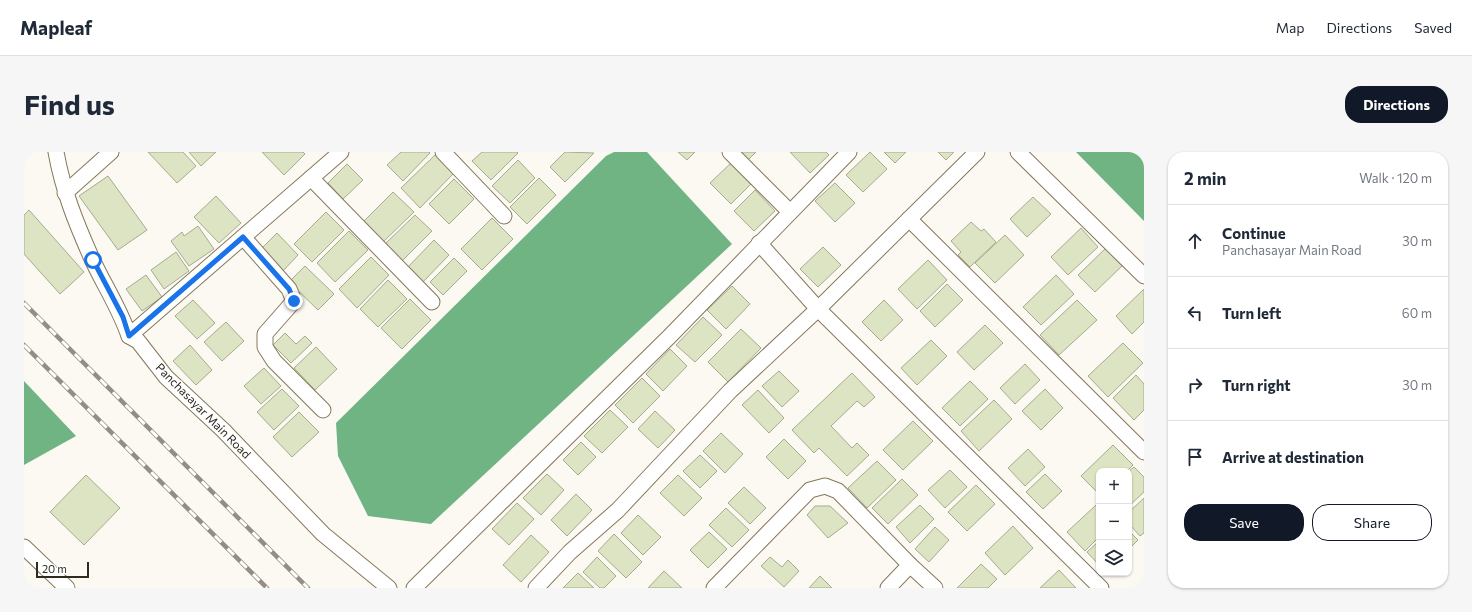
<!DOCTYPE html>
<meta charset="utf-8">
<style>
body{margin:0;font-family:Commissioner,sans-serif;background:#f6f6f7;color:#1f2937}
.controls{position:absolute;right:12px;bottom:12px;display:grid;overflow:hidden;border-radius:8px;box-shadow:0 1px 3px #0004}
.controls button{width:36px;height:36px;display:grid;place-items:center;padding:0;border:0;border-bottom:1px solid #e0e1e3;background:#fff;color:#1f2937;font:20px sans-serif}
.scale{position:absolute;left:12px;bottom:10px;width:53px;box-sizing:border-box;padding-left:4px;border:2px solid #312b1f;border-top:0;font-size:11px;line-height:14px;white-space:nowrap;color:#312b1f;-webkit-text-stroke:3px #fff;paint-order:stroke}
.stop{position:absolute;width:12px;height:12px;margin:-9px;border:3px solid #1a73e8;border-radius:50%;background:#fff}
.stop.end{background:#1a73e8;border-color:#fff;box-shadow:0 1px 4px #0008}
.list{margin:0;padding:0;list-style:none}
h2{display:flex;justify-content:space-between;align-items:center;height:52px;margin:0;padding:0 16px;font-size:17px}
h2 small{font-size:13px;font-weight:400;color:#747a83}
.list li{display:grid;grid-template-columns:26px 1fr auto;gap:12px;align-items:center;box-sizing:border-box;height:72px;padding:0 16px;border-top:1px solid #e0e1e3}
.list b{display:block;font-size:15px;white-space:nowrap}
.list p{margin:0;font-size:13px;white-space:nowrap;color:#747a83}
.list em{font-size:13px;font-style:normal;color:#747a83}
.actions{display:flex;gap:8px;padding:12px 16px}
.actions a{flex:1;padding:9px 0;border:1px solid #111827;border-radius:16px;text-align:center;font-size:14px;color:#111827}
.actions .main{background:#111827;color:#fff}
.icon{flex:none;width:22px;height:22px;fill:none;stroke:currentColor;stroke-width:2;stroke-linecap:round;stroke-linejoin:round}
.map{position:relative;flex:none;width:1120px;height:436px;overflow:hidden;border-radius:16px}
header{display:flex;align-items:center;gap:24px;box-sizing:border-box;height:56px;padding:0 20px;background:#fff;border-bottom:1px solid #e0e1e3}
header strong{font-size:19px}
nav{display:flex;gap:22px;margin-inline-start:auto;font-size:14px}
.intro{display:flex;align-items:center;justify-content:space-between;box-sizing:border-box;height:96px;padding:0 24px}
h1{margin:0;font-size:28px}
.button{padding:10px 18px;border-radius:16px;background:#111827;color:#fff;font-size:14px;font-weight:700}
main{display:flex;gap:24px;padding:0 24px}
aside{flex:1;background:#fff;border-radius:16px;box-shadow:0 1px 3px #0004}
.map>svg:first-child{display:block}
</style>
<header>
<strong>Mapleaf</strong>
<nav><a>Map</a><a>Directions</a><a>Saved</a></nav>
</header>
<div class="intro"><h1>Find us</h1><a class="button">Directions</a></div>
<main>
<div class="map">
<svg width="1120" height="436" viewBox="0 0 1120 436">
<rect width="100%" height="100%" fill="#fcf9f3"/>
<!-- water -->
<g fill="#70b483">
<polygon points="590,0 623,0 708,92 407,372 344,364 314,304 312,271 582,4"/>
<polygon points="1052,0 1120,0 1120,69"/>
<polygon points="0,229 52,284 0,313"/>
</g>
<!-- building -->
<g fill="#dde4c3" stroke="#a5ac8c">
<polygon points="124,0 159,0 172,14 153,31"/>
<polygon points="165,0 192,0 177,14"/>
<polygon points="238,0 279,0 281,2 260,23"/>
<polygon points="377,0 405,0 406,1 379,29 363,13"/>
<polygon points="458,0 493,0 494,1 467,28 448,9"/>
<polygon points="541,0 570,1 541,30 526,15"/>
<polygon points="654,0 671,0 663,8"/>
<polygon points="712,0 732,0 722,10"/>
<polygon points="766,0 802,0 805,3 786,21"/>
<polygon points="846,0 863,17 839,40 822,23"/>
<polygon points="860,0 882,0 871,11"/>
<polygon points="914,0 930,0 922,8"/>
<polygon points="411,3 429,22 396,56 377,36"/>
<polygon points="494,8 511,26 486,51 468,34"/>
<polygon points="707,11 727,32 707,52 686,31"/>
<polygon points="323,12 339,28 319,47 304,31"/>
<polygon points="84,24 123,78 94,98 55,44"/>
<polygon points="515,26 532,43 503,72 486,55"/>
<polygon points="430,27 450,47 425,72 405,52"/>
<polygon points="811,31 831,51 811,70 791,49"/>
<polygon points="731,38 751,59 730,79 710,59"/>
<polygon points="369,40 390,60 357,92 337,72"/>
<polygon points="192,44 217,71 195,91 170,65"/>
<polygon points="1009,45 1027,62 1003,85 986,67"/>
<polygon points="5,58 60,120 36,142 0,102 0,63"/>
<polygon points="302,60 320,78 288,110 270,92"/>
<polygon points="391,63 408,79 378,109 361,92"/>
<polygon points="468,66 489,87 458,118 437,97"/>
<polygon points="947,70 957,79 960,77 972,90 946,115 934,103 937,100 927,89"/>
<polygon points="174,74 190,97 165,114 147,89 158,80 160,84"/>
<polygon points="1057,76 1074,95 1044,123 1027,105"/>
<polygon points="325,79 344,98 311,130 293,111"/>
<polygon points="253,81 274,103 258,120 236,98"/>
<polygon points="981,83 1000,103 971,131 951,111"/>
<polygon points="410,88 425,103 398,131 383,116"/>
<polygon points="799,95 817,113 794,135 776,117"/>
<polygon points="1082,96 1098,114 1071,140 1054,123"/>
<polygon points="152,100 165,119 140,137 127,118"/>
<polygon points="347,105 365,123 333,156 315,137"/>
<polygon points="430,106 443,119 419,143 406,130"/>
<polygon points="904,108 923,128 893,157 874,137"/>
<polygon points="281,114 310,142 294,158 265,130"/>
<polygon points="122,123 138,145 118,159 102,137"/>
<polygon points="1032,123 1050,142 1017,173 999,155"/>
<polygon points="364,128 383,147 354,175 336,157"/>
<polygon points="923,132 939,148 911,175 896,159"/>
<polygon points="708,134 726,152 702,177 683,158"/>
<polygon points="1120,137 1120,170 1108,182 1092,164"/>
<polygon points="386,147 407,168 378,197 357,176"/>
<polygon points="169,148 191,171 173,187 151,164"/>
<polygon points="860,148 879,168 857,189 838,170"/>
<polygon points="1053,148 1073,168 1035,203 1016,183"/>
<polygon points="679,165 698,183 671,210 652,193"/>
<polygon points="202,170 220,189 198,209 180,190"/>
<polygon points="961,173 979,191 950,218 933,200"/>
<polygon points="717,177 737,196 704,230 684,210"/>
<polygon points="261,181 272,192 281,184 288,191 267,211 249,193"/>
<polygon points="907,188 923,204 893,233 877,216"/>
<polygon points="1099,191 1119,211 1084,245 1064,224"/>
<polygon points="166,193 188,218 172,233 149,209"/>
<polygon points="292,195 313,217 291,238 270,216"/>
<polygon points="646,197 663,214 639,239 622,222"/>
<polygon points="1001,212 1016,228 991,252 976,236"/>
<polygon points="240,216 257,234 237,252 220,234"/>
<polygon points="755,219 775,239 758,255 738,234"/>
<polygon points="828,221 851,245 840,255 833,249 807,274 828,296 833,291 845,303 823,324 795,296 790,301 768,278"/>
<polygon points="1112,223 1120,232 1120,258 1110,268 1089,246"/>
<polygon points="618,226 636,244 609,271 591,253"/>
<polygon points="946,229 964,247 936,274 918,256"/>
<polygon points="258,237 275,254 250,278 233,260"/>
<polygon points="1021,237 1039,256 1017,278 998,259"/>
<polygon points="734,238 760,266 745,281 718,253"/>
<polygon points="970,248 988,267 955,299 937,279"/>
<polygon points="586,258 604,275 578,301 560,284"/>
<polygon points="631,259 651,278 634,296 614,277"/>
<polygon points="275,260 295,280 268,305 249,285"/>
<polygon points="889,269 909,289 879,318 859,298"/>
<polygon points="697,281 719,302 701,321 679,299"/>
<polygon points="760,287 782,309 764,327 742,305"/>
<polygon points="557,290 572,305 554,323 539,308"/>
<polygon points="1089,293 1109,313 1103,319 1075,319 1075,342 1057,324"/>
<polygon points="1004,297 1021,315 1001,334 984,316"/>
<polygon points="676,303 693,319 676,336 659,319"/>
<polygon points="853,309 872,328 843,356 824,336"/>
<polygon points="1110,315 1120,325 1120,340 1105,354 1105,319"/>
<polygon points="926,318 943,335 921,356 904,338"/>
<polygon points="523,322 540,338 517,363 499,346"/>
<polygon points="1021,322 1038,339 1019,357 1002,340"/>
<polygon points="62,323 96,356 60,393 26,360"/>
<polygon points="654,323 678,346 660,364 636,341"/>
<polygon points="878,327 894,343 864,372 848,356"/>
<polygon points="952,333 971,352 943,379 924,360"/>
<polygon points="720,335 742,356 726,372 704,351"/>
<polygon points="552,342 568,358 543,384 527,368"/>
<polygon points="1120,346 1120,381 1116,384 1105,372 1105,360"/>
<polygon points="493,351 510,367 485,393 468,377"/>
<polygon points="896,353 910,367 886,391 872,375"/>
<polygon points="1072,353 1075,356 1075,385 1061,399 1043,380"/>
<polygon points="791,354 806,354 824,371 804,386 783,363"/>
<polygon points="702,356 725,378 708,395 685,373"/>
<polygon points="614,363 637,385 619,403 597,381"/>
<polygon points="989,374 1009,396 981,423 961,401"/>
<polygon points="911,375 925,388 905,410 891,397"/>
<polygon points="1105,379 1114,388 1105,397"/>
<polygon points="685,380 703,397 684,416 666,398"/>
<polygon points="590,382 618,410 602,426 574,399"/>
<polygon points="507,383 525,400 497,430 479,413"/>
<polygon points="1075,389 1075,413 1063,400"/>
<polygon points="573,405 592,424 580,436 576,436 559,420"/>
<polygon points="746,405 758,415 764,408 775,419 760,435 737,414"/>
<polygon points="957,412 973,427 964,436 933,436"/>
<polygon points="1035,418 1052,436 1016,436"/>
<polygon points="640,419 658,436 624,436"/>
<polygon points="554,421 570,436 539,436"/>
<polygon points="796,424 808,436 785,436"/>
</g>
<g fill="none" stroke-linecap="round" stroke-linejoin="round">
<defs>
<g id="street">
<path d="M 32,0 C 39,39 52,71 68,107 C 80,133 96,157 105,184 L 114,189 L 142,225 L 199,278 L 299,382 L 365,436"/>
<polyline points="419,0 480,64"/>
<polyline points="706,0 766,60"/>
<polyline points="994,0 1120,124"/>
<polyline points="287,26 408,150"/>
<polyline points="41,41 87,0"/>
<polyline points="885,67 1120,300"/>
<polyline points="219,85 265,137 270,149 241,182 241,195 250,209 299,258"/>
<polyline points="735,91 794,157 1077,436"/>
<polyline points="105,184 317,0"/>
<polyline points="0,395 43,436"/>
<polyline points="390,436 646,184 825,0"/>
<polyline points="512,436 546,400 594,358 706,239 794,157 953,0"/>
<polyline points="690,436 786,338 801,334 814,339 886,413 911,436"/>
<polyline points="864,436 886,413"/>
</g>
</defs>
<!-- street casing -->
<use href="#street" stroke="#86785b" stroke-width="17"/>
<!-- street -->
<use href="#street" stroke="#fff" stroke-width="15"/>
<defs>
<g id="rail">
<polyline points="0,151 284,436"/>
<polyline points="0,193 243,436"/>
</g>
</defs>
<!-- rail casing -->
<use href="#rail" stroke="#928e84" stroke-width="4.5"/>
<!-- rail -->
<use href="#rail" stroke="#fff" stroke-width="3" stroke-dasharray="9" stroke-linecap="butt"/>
</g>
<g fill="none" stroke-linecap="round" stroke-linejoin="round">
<!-- route -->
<polyline stroke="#1a73e8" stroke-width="5" points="69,108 99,165 105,184 219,85 265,137 270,149"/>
</g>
<g text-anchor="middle" stroke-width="3" stroke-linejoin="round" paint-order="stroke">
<!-- street labels -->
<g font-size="12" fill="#312b1f" stroke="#fff">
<text transform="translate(179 259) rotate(45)" y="4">Panchasayar Main Road</text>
</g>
</g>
</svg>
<div class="controls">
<button>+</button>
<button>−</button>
<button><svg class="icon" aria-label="layers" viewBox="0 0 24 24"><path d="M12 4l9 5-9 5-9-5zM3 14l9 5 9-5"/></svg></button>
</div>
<div class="scale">20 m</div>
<div class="stop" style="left:69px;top:108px"></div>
<div class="stop end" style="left:270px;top:149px"></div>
</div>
<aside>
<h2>2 min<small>Walk · 120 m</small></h2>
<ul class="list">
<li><svg class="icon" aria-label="ahead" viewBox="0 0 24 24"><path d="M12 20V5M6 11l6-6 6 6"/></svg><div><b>Continue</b><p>Panchasayar Main Road</p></div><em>30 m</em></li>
<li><svg class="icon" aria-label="left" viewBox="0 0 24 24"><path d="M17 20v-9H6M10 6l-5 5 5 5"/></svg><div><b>Turn left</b></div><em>60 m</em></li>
<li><svg class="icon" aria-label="right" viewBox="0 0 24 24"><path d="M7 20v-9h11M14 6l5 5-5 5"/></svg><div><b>Turn right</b></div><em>30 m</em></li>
<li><svg class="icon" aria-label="arrive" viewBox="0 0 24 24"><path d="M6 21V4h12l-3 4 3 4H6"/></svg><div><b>Arrive at destination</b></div></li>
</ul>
<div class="actions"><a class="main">Save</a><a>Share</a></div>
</aside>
</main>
